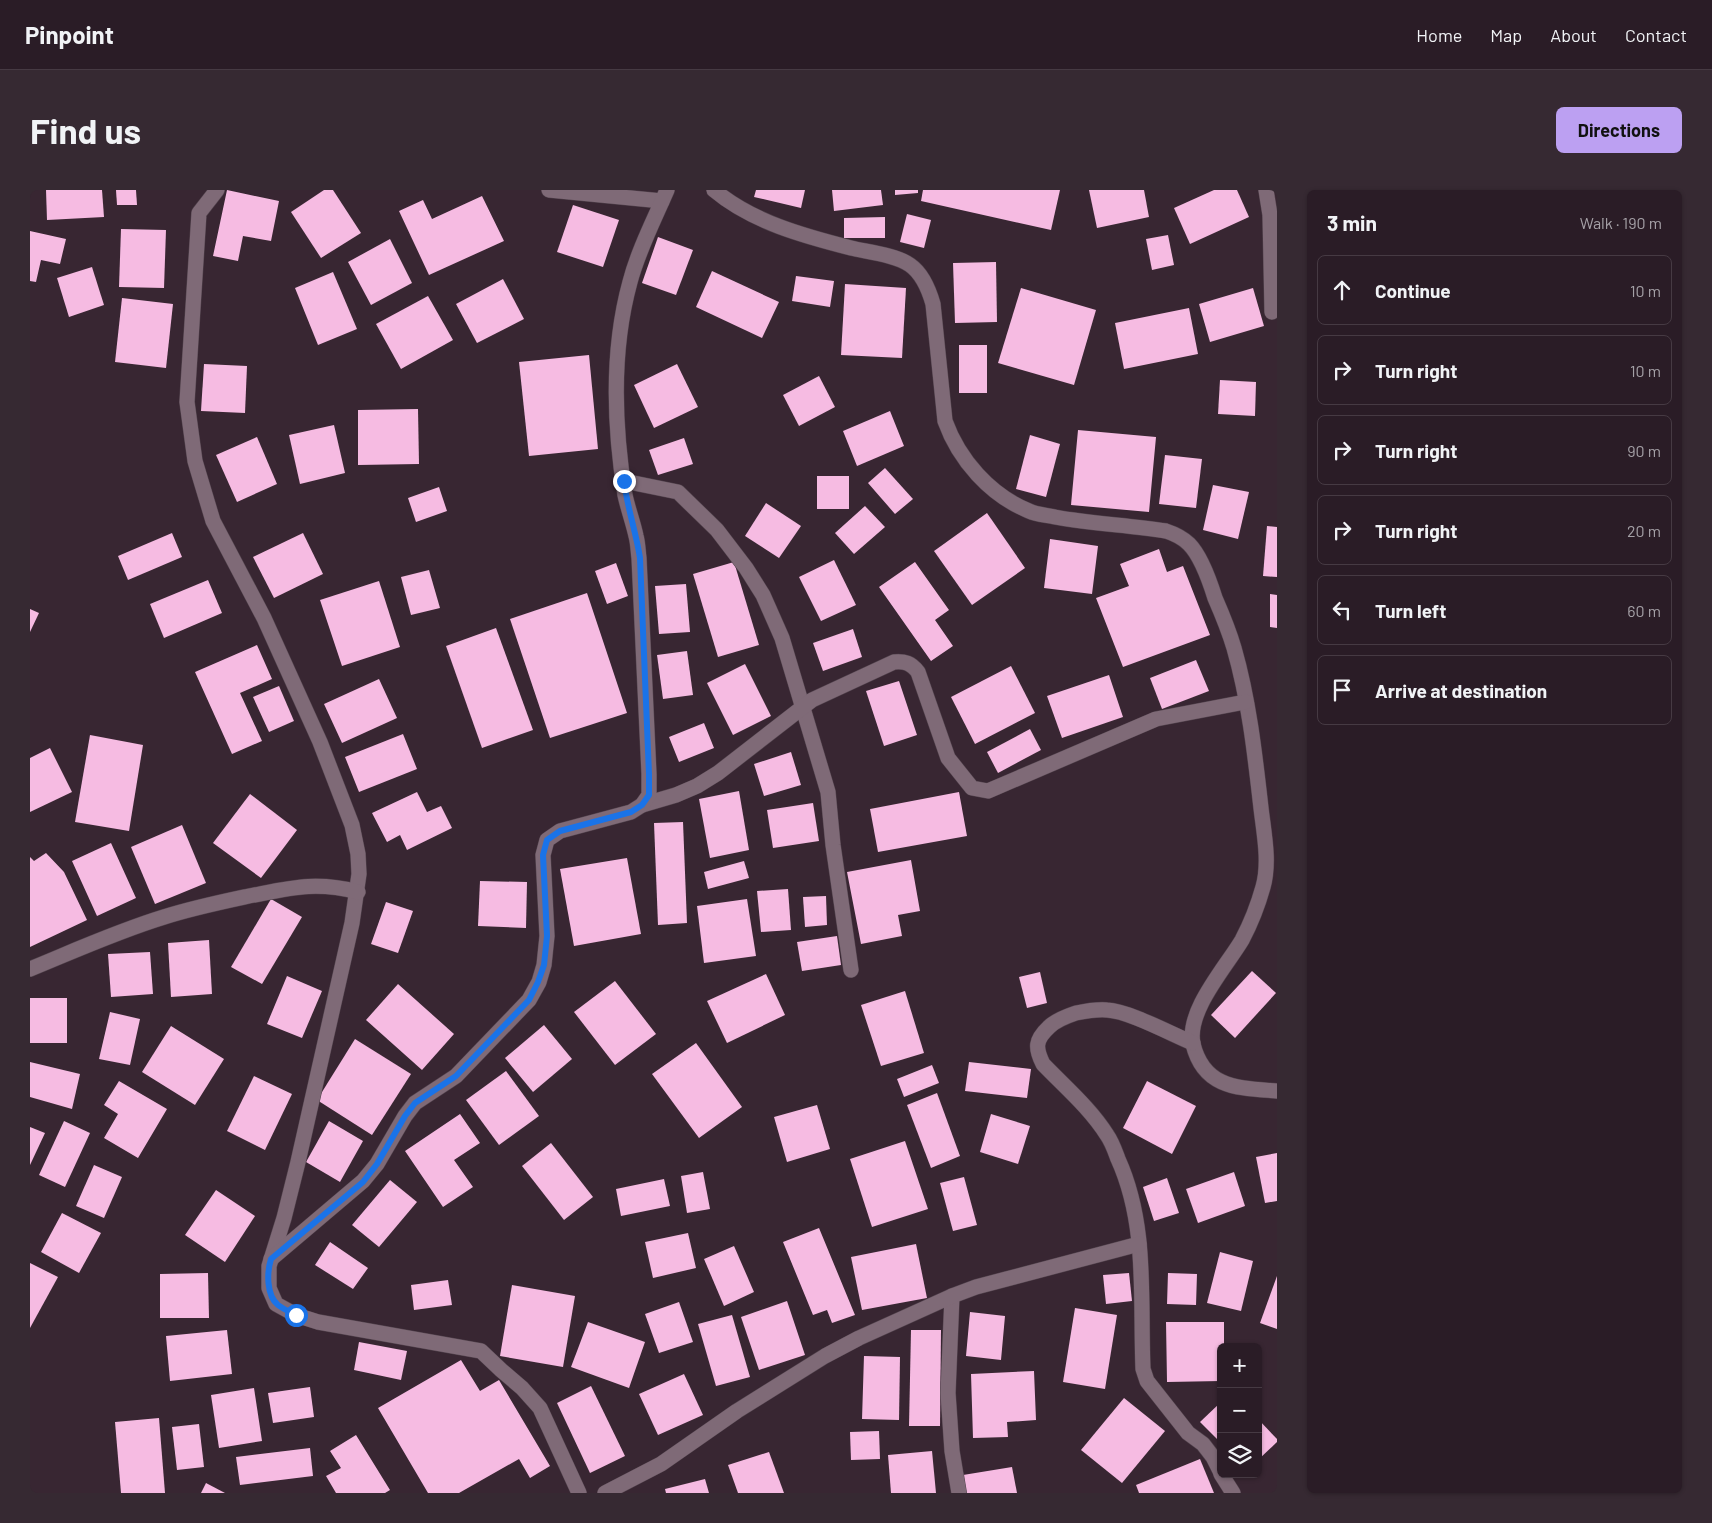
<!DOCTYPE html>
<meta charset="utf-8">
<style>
body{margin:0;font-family:Barlow,sans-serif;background:#362932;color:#f1f3f6}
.controls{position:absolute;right:15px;bottom:15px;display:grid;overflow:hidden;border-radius:8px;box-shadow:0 1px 4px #0004}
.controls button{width:45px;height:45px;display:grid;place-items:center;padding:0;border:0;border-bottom:1px solid #463a43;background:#2a1c26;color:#f1f3f6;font:25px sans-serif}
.stop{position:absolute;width:15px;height:15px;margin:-11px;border:4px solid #1a73e8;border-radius:50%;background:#fff}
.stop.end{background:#1a73e8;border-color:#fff;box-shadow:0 1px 5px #0008}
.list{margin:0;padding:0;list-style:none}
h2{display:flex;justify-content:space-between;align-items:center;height:65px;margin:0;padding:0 20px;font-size:21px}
h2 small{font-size:16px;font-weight:400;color:#a5a1a7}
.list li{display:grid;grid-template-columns:32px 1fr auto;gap:15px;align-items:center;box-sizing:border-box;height:70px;margin:0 10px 10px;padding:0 10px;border:1px solid #463a43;border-radius:8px}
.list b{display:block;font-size:19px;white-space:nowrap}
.list em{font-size:16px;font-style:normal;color:#a5a1a7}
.icon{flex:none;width:28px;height:28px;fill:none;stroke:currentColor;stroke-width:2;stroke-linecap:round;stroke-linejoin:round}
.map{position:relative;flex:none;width:1247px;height:1303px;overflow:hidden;border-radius:8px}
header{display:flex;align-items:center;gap:30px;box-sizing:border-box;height:70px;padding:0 25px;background:#2a1c26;border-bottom:1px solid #463a43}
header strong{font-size:24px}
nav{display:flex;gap:28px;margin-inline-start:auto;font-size:18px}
.intro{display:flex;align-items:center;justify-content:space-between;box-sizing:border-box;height:120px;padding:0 30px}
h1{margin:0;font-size:35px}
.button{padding:12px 22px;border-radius:8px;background:#bca0f2;color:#111;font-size:18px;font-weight:700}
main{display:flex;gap:30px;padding:0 30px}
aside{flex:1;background:#2a1c26;border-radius:8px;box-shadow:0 1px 4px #0004}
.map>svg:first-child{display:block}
</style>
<header>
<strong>Pinpoint</strong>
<nav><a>Home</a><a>Map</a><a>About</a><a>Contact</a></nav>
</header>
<div class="intro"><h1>Find us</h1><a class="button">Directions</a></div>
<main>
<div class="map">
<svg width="1247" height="1303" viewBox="0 0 1247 1303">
<rect width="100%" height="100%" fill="#382632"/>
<!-- building -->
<g fill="#f6bbe2">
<polygon points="16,0 72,0 74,27 17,30"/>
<polygon points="86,0 106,0 107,15 87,15"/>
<polygon points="197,0 249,11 241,51 213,46 208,71 183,66"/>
<polygon points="294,0 303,0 331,43 291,68 261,22"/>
<polygon points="726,0 775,0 771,18 724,7"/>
<polygon points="802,0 851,0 853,15 804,21"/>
<polygon points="865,0 888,0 888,3 865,5"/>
<polygon points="893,0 1030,0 1021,40 891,11"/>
<polygon points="1059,0 1114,0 1119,27 1067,38"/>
<polygon points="1184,0 1207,0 1219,27 1160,54 1144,18"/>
<polygon points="452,6 474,51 399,85 369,21 393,10 402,29"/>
<polygon points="543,15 589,30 573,77 527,62"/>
<polygon points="877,24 901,30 894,58 870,52"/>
<polygon points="855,27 855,48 814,48 814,28"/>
<polygon points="91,39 136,40 134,98 89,97"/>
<polygon points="0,41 36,49 30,74 11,70 6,92 0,91"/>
<polygon points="1138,45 1144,75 1122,80 1116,49"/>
<polygon points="628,47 663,60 646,105 612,93"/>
<polygon points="360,49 382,93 341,115 318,72"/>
<polygon points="966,72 967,132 925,133 923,73"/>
<polygon points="62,77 74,115 39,127 27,88"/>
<polygon points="682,81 749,112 732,148 666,117"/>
<polygon points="303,82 327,139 288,155 265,98"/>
<polygon points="766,86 804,91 800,117 762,111"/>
<polygon points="473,89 494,129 447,153 426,114"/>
<polygon points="815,94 876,98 872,168 811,165"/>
<polygon points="991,98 1066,120 1044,195 968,173"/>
<polygon points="1223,98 1234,136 1180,152 1169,114"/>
<polygon points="398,106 423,150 371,179 346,134"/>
<polygon points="92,108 143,114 136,178 85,172"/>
<polygon points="1159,118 1168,164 1094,179 1085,133"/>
<rect x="929" y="155" width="28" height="48"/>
<polygon points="559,165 568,259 499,266 489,172"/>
<polygon points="174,174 217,176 215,223 171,221"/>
<polygon points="647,174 668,217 624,238 604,195"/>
<polygon points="789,186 805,217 769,236 753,205"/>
<polygon points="1190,190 1226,192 1225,226 1188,224"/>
<polygon points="388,219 389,274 328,275 328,220"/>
<polygon points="860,221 874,256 827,276 813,241"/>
<polygon points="304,235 315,283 270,294 259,245"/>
<polygon points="1048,240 1126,247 1119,322 1041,315"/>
<polygon points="1000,245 1030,254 1016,307 986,299"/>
<polygon points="227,247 247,294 207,312 186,265"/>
<polygon points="654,248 663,274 628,285 619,260"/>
<polygon points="1135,265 1172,269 1166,318 1129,314"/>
<polygon points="855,278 883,309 865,324 838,293"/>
<rect x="787" y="286" width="32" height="33"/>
<polygon points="1183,295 1219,302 1208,349 1173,340"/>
<polygon points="409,297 417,321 386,332 378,308"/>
<polygon points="736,313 771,336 749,368 715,346"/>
<polygon points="835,316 855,337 824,364 805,343"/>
<polygon points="957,323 995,378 942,415 904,361"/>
<polygon points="1237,336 1247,337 1247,387 1233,386"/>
<polygon points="142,343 152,367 98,390 88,366"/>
<polygon points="273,343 293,384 244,408 223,367"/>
<polygon points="1020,349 1068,356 1062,404 1014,398"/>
<polygon points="1129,359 1137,382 1153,376 1180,445 1093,477 1066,408 1099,396 1090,374"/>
<polygon points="804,370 826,415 791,431 769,387"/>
<polygon points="704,372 729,455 688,467 663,384"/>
<polygon points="885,372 919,420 905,430 923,456 901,471 849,397"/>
<polygon points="586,373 598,406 577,414 565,381"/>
<polygon points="399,380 410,418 381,425 371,387"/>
<polygon points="178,390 192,423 134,448 120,414"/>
<polygon points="349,391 370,457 312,476 290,410"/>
<polygon points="656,394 660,442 629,444 625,396"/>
<polygon points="557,403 597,523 520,548 480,429"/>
<polygon points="1240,404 1247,405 1247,438 1240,437"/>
<polygon points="0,419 9,423 0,442"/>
<polygon points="466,438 503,540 452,558 416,456"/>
<polygon points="823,439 832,467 793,481 783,453"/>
<polygon points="227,455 242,489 210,503 232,551 202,564 165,482"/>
<polygon points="657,461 663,505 633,509 627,465"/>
<polygon points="1166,470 1179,501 1132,519 1120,488"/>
<polygon points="715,474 741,526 703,545 677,493"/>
<polygon points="981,476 1005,523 945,554 921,507"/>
<polygon points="1079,485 1093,527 1032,548 1017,506"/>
<polygon points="349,489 367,528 312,553 294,514"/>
<polygon points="869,491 887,545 854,556 836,501"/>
<polygon points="249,496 264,531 239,542 223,507"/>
<polygon points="674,533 684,558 649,572 639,547"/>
<polygon points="1000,539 1011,560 968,583 957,562"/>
<polygon points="373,544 387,579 329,602 315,567"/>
<polygon points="60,545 113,555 99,641 45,632"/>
<polygon points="20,558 42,602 0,622 0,568"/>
<polygon points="761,562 771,595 734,606 724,574"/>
<polygon points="709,601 719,660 680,668 669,609"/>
<polygon points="387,602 397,622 411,616 422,638 377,660 370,645 357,652 342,623"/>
<polygon points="929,602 937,646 848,662 840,619"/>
<polygon points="220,604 267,640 231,688 183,653"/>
<polygon points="783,613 789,651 743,658 737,620"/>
<polygon points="653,632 657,733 628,735 624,633"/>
<polygon points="152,635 176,693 125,714 101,657"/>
<polygon points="81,653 106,708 67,726 42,671"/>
<polygon points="16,663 34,682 57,730 0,757 0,667 4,671"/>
<polygon points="597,668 611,744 544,756 530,679"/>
<polygon points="881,670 890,721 868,725 872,746 831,754 817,682"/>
<polygon points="714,671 719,688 678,699 674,682"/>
<polygon points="450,691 497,692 496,738 448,736"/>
<polygon points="758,699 761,740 731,742 727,701"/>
<polygon points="796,706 797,735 775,737 773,707"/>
<polygon points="241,709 272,727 232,794 201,777"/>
<polygon points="717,709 726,766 674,773 667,716"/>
<polygon points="356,712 383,721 368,763 341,754"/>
<polygon points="807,746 811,775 772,781 767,752"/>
<polygon points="179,750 182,804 141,807 138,753"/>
<polygon points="120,762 123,804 81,807 78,764"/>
<polygon points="1222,781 1246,803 1205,848 1181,825"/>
<polygon points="1010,782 1017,813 997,818 989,787"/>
<polygon points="736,784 755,825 697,853 677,811"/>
<polygon points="257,786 292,801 272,848 237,834"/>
<polygon points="585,791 626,844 585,875 544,822"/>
<polygon points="368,794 424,844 392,880 336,830"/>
<polygon points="875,801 894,863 851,876 831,815"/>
<rect x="0" y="808" width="37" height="45"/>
<polygon points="80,822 110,829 100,875 69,869"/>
<polygon points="514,835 542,869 503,902 475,868"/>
<polygon points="141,836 194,869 165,915 112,882"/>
<polygon points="325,849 381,884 342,945 287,910"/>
<polygon points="666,853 712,917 669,948 622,884"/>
<polygon points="0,872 50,884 42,919 0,907"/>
<polygon points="939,872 1001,879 997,908 935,901"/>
<polygon points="902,875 909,893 874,907 867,889"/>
<polygon points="476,881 509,926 469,955 436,910"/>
<polygon points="224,886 262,904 235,960 197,941"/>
<polygon points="89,891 137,919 108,968 74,948 88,924 74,915"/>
<polygon points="1117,891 1166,916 1142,964 1093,938"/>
<polygon points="907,903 930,966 901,978 877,915"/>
<polygon points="787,915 800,959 757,972 744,927"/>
<polygon points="430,924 450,953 424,970 443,997 413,1017 375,961"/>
<polygon points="961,924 1000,936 988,974 950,962"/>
<polygon points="34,931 60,943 35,997 9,985"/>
<polygon points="299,931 333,951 310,992 276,972"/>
<polygon points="0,937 15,943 0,975"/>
<polygon points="875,951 898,1019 842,1037 820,969"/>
<polygon points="521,953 563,1007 534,1030 492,976"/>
<polygon points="1247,963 1247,1011 1235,1013 1226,967"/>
<polygon points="64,975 92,987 74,1028 46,1016"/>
<polygon points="673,982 680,1019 657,1023 651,986"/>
<polygon points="1204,982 1215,1016 1168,1033 1156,999"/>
<polygon points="934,987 947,1035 923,1041 910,993"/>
<polygon points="1137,988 1149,1023 1124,1031 1113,997"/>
<polygon points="634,989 640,1016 591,1026 586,999"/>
<polygon points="360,990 387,1012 349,1057 322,1035"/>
<polygon points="186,1000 225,1026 195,1072 155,1045"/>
<polygon points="32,1023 71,1043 49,1083 11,1062"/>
<polygon points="789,1038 825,1125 802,1133 797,1120 783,1125 753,1052"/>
<polygon points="658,1043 666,1078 623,1088 615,1052"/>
<polygon points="300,1052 338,1078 323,1099 285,1075"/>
<polygon points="886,1054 897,1108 832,1120 821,1067"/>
<polygon points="704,1056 724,1102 694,1116 674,1069"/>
<polygon points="1190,1062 1223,1071 1211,1121 1177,1113"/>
<polygon points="0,1073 28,1087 0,1138"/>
<polygon points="178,1083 179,1128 130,1128 130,1084"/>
<polygon points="1099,1083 1102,1111 1076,1114 1073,1085"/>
<polygon points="1138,1083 1167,1084 1166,1115 1137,1114"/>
<polygon points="1247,1086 1247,1139 1230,1133"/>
<polygon points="418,1090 422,1115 384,1120 381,1095"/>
<polygon points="482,1095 545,1106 533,1177 470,1166"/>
<polygon points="757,1111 775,1165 729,1180 711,1127"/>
<polygon points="649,1112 663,1152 629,1163 615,1124"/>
<polygon points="1045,1118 1087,1125 1075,1199 1033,1192"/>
<polygon points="940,1122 975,1126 971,1170 936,1166"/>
<polygon points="702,1125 720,1187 686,1196 668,1134"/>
<polygon points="558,1132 615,1152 599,1198 541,1177"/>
<polygon points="1136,1132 1194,1132 1194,1157 1191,1157 1191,1191 1137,1192"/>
<polygon points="197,1140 202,1184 140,1191 136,1146"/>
<polygon points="881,1140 911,1140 910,1236 879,1236"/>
<polygon points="329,1152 377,1161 371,1190 324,1180"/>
<polygon points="834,1166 870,1167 869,1230 832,1229"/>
<polygon points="431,1170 450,1201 469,1190 520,1276 500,1288 489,1269 429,1303 398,1303 348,1218"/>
<polygon points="1004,1181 1006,1230 977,1232 978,1247 943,1248 941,1184"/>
<polygon points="654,1184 673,1225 628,1245 609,1204"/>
<polygon points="561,1196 595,1266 560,1283 527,1213"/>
<polygon points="280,1197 284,1227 243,1233 238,1203"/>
<polygon points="224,1198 232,1251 189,1258 181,1205"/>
<polygon points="1094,1208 1135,1241 1092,1293 1051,1260"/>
<polygon points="1191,1212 1191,1253 1170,1232"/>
<polygon points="129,1228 135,1303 91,1303 85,1232"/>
<polygon points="1228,1229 1247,1249 1247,1252 1228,1270"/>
<polygon points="169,1234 174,1277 147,1280 142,1237"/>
<polygon points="849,1241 850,1269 821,1270 820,1242"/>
<polygon points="326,1245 360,1300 355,1303 306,1303 296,1286 311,1278 300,1261"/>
<polygon points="280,1258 283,1286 210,1295 206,1267"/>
<polygon points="902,1261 906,1303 861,1303 858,1265"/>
<polygon points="739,1262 754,1303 708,1303 698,1275"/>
<polygon points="1170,1269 1184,1303 1109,1303 1106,1295"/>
<polygon points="982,1277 987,1303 936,1303 933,1285"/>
<polygon points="675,1289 679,1303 636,1303 635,1299"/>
<polygon points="176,1293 195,1303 171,1303"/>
</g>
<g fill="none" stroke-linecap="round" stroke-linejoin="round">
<defs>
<g id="minor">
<polyline points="187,0 169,23 157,212 165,271 183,331 234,428 290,552 322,635 328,664 329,684 322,733 268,972 254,1028 239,1076 239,1098 246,1114 266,1125 288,1132 451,1161 471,1180 492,1198 510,1218 549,1303"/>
<polyline points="519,0 632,11"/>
<path d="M 684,0 C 722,32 774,46 821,58 C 838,62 866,65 880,75 C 893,84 899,100 903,114 L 915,231 C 929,270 960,305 999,321 C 1007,325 1017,325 1025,327 C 1062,334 1099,335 1136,341 C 1145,344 1152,347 1159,354 C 1171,366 1180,392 1185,408 C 1192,424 1199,441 1204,458 C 1219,510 1225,565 1231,618 C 1234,644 1240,672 1233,697 C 1228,715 1221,733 1212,750 C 1196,777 1156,821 1163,854 C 1174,899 1209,898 1247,901"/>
<polyline points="1236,0 1240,25 1242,122"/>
<polyline points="594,291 648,302 687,340 716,378 733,405 752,448 798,602 803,655 821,780"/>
<path d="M 612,615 L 646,605 L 667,596 L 688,583 L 782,510 L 864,472 C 875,471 881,473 888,482 L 918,568 L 942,598 L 958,601 L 1126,529 L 1215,512"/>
<path d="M 0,779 C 44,761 88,741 134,727 C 162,718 191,712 219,706 C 261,698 285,691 328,702"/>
<path d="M 1163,853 C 1141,844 1099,821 1077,820 C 1066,819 1056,821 1046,823 C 1037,826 1026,830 1019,837 C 1005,850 1005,858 1013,874 C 1035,897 1060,918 1077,945 C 1082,952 1085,961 1088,969 C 1118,1035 1110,1108 1113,1179 L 1117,1191 L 1158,1243 L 1173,1254 L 1183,1267 L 1191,1283"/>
<path d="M 241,1069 L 333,991 L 347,974 L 375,926 L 385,913 L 426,886 L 499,810 L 509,792 L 514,775 L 517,746 L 513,665 L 517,650 L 530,641 L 601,622 L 612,615 L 619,605 L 619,584 L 609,368 C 608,361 608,353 606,346 C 603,332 598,319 595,305 C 584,236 581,161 600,92 C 608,61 624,30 637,0"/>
<polyline points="922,1106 918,1203 922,1261 929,1303"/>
<polyline points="1191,1284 1203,1303"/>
<polyline points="575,1303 631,1274 707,1221 795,1166 829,1148 922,1106 946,1097 1109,1054"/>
</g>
</defs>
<!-- minor casing -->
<use href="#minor" stroke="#53444e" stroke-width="16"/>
<!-- minor -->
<use href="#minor" stroke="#7f6a77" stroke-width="15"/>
</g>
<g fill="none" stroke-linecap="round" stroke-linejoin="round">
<!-- route -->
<path stroke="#1a73e8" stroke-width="6" d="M 266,1125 C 260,1122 253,1119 248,1115 C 236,1105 237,1082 241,1069 L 333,992 L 347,974 L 375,926 L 385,913 L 426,886 L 499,810 L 508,792 L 514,775 L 517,746 L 513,665 L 517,650 L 530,641 L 601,622 L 612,615 L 619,605 L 619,584 L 610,368 C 606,342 597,317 594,291"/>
</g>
</svg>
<div class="controls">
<button>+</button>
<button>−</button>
<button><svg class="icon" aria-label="layers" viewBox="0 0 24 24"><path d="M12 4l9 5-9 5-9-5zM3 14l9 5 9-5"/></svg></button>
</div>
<div class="stop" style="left:266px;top:1125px"></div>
<div class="stop end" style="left:594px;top:291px"></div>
</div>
<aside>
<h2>3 min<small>Walk · 190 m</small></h2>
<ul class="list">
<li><svg class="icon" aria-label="ahead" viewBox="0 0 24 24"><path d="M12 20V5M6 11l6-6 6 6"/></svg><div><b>Continue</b></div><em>10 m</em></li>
<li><svg class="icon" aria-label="right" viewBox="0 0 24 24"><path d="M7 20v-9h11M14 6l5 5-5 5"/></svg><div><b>Turn right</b></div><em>10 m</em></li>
<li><svg class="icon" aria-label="right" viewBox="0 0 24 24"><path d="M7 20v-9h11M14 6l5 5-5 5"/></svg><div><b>Turn right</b></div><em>90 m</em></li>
<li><svg class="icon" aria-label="right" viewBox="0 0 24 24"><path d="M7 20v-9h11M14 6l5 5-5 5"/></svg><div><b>Turn right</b></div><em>20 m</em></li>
<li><svg class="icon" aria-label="left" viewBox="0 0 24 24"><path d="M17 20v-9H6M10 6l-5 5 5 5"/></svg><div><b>Turn left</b></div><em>60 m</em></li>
<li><svg class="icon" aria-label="arrive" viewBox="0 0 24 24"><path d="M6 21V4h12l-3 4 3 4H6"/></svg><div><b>Arrive at destination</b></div></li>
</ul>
</aside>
</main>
